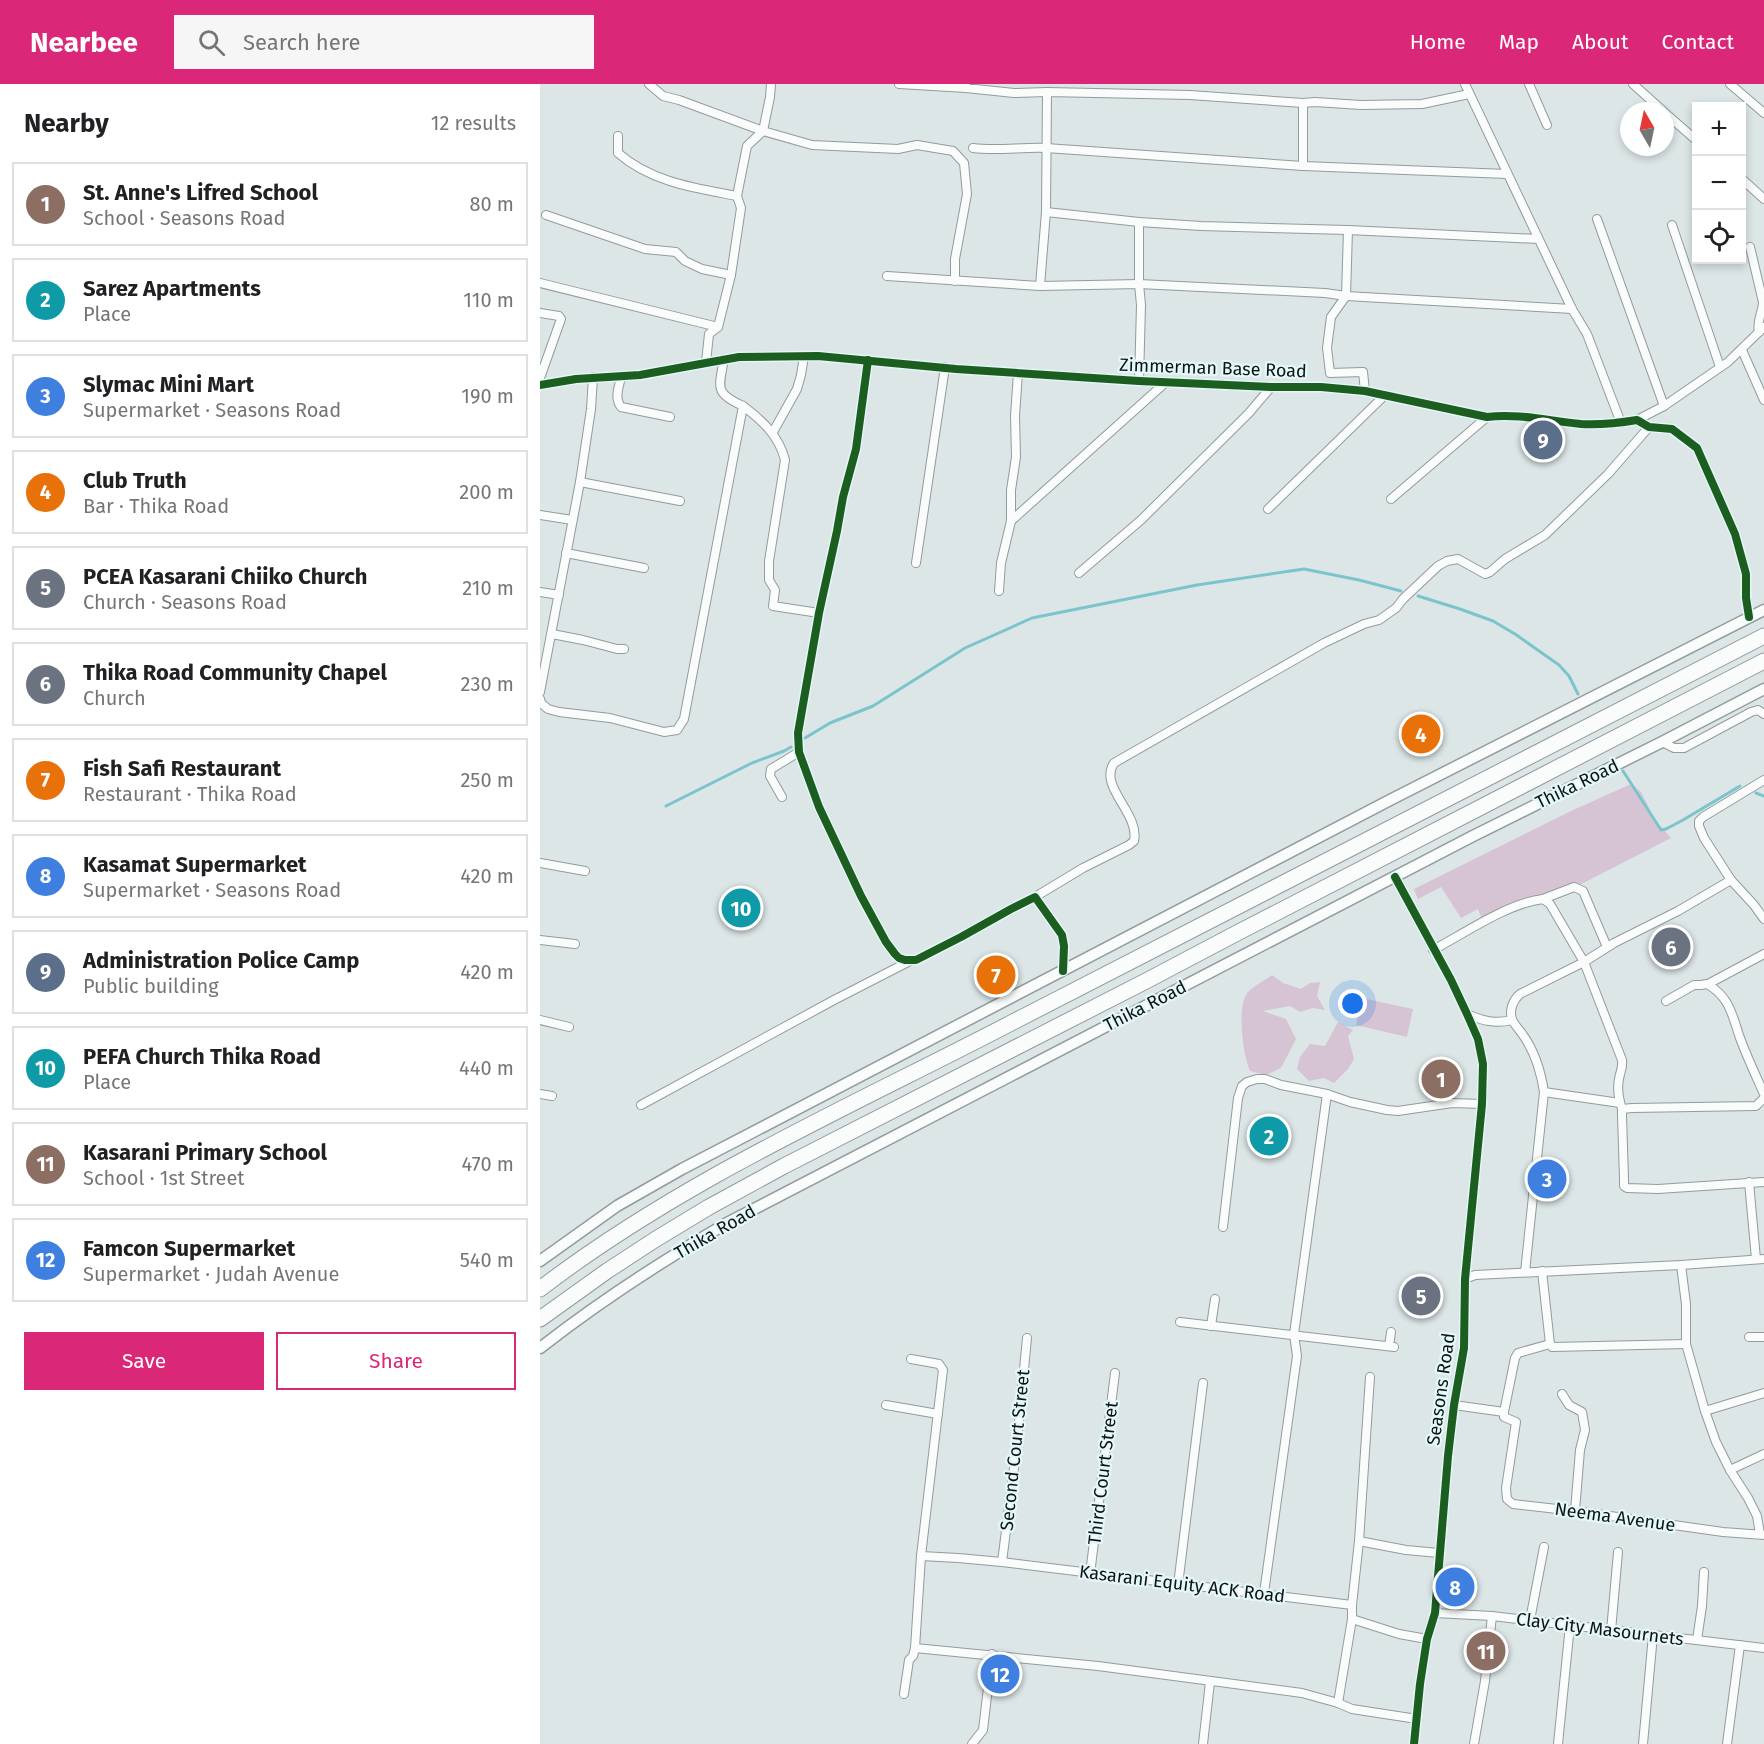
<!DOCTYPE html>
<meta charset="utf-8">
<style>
body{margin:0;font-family:"Fira Sans",sans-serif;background:#f6f6f6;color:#202124}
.controls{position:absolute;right:18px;top:18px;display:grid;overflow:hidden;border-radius:0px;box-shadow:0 3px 9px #0003}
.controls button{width:54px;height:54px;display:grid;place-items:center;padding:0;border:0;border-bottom:2px solid #e0e0e0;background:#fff;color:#202124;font:30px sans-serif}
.compass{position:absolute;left:1080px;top:18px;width:54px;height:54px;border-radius:50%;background:#fff;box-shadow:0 3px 9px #0003;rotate:351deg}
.you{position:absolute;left:813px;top:920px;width:21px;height:21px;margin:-15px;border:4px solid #fff;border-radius:50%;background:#1a73e8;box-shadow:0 0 0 9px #1a73e833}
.badge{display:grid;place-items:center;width:39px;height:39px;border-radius:50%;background:#db2777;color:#fff;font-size:20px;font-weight:700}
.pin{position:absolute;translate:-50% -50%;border:3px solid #fff;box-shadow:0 2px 6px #0006}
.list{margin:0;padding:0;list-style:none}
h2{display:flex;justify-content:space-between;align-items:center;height:78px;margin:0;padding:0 24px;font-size:26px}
h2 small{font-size:20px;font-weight:400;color:#757577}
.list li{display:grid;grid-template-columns:39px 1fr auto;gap:18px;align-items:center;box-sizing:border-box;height:84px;margin:0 12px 12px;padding:0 12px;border:2px solid #e0e0e0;border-radius:0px}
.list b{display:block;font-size:22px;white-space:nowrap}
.list p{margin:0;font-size:20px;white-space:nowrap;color:#757577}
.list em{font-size:20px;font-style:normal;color:#757577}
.actions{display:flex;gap:12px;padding:18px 24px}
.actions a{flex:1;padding:14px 0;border:2px solid #db2777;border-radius:0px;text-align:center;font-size:21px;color:#db2777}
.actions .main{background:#db2777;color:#fff}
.icon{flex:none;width:33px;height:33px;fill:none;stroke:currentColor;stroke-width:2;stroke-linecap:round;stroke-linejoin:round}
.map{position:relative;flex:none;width:1224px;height:1660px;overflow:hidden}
header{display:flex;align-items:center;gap:36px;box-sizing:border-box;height:84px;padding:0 30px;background:#db2777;color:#fff}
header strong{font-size:28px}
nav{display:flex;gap:33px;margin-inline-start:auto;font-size:21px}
.search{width:420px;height:54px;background:#f6f6f6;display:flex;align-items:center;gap:15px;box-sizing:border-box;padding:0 21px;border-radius:0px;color:#757577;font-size:22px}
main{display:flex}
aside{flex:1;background:#fff}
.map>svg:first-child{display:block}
</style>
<header>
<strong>Nearbee</strong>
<div class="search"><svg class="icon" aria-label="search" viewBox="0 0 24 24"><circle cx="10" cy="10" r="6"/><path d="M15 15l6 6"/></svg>Search here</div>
<nav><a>Home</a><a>Map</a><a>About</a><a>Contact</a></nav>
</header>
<main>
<aside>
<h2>Nearby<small>12 results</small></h2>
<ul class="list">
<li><span class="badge" style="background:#8d6e63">1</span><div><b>St. Anne's Lifred School</b><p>School · Seasons Road</p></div><em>80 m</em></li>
<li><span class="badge" style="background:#0f9aa8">2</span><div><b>Sarez Apartments</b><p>Place</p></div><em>110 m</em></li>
<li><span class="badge" style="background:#3f7fe0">3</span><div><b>Slymac Mini Mart</b><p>Supermarket · Seasons Road</p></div><em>190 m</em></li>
<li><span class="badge" style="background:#e8710a">4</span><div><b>Club Truth</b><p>Bar · Thika Road</p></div><em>200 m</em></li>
<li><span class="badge" style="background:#6b7280">5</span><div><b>PCEA Kasarani Chiiko Church</b><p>Church · Seasons Road</p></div><em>210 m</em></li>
<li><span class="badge" style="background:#6b7280">6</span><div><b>Thika Road Community Chapel</b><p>Church</p></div><em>230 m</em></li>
<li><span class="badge" style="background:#e8710a">7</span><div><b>Fish Safi Restaurant</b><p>Restaurant · Thika Road</p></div><em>250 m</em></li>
<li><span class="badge" style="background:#3f7fe0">8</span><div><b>Kasamat Supermarket</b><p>Supermarket · Seasons Road</p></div><em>420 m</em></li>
<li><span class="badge" style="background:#5c6f8a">9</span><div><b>Administration Police Camp</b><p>Public building</p></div><em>420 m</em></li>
<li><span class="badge" style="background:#0f9aa8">10</span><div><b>PEFA Church Thika Road</b><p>Place</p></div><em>440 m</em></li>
<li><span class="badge" style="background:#8d6e63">11</span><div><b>Kasarani Primary School</b><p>School · 1st Street</p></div><em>470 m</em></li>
<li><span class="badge" style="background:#3f7fe0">12</span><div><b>Famcon Supermarket</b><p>Supermarket · Judah Avenue</p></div><em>540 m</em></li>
</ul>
<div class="actions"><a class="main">Save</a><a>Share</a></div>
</aside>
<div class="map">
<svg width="1224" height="1660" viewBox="0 0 1224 1660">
<rect width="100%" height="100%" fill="#dce6e7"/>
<!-- green -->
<g fill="#d6c4d4">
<polygon points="1091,700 1101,708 1115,736 1131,754 1018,812 986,813 942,835 938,825 921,834 901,803 878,815 874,805 1031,727"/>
<path d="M 732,891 L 743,899 L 761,905 L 770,899 L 780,898 L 777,912 L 785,926 L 773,924 L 760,928 L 750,922 L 723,927 L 746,935 L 756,955 L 741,984 L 726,991 L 710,987 C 703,971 696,922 708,908 C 714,902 725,896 732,891 Z"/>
<polygon points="822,914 873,925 867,953 816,941"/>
<polygon points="798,938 813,946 808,952 814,975 808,985 794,999 784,994 769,997 757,985 760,973 770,960 785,962"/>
</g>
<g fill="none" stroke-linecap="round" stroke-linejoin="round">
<!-- stream -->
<g stroke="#7cc4cc" stroke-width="3">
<polyline points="878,512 920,525 953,537 975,550 1019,581 1029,592 1038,610"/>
<polyline points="265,654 290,639 333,622 425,564 492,534 657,501 764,485 819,496 861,507"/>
<polyline points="1083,687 1121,746 1126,745 1143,736 1200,702"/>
<polyline points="1216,709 1224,712"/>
<polyline points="126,722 212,679 244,667 251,663"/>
</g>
<defs>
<g id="street">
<polyline points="109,0 123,12 139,16 223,47 272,61 358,65 377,61 413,67 424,79 427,110 415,175 415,197"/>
<polyline points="359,0 426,4"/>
<polyline points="426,0 426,4 474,9 507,8"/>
<polyline points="925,0 1032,225 1047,250 1081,339"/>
<polyline points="989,0 1007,41"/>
<polyline points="1093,0 1123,27"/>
<polyline points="1190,0 1224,29"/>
<polyline points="1125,29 1156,56"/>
<path d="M 78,52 L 78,69 C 111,98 155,104 197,112"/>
<path d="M 433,64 C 456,67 482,63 506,64 L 763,82 L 967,90"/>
<polyline points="763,82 763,19 775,18 821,21 882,20 929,10"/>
<polyline points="1202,95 1224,115"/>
<polyline points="506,128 599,138 661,142 808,146 998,155"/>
<polyline points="6,131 105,165 136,168 145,177 162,185 191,191"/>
<polyline points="1057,135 1124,322"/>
<polyline points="599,138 599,200 785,209 806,212 1032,225"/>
<polyline points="1132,141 1180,283"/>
<polyline points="808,146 806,212 791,233 787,264 790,289 823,288 825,307"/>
<path d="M 1210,163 L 1223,218 C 1223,228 1216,237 1219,248"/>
<polyline points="347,192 500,202 599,200 601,221 599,297"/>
<polyline points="0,199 178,243"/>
<polyline points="500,202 506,128 507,8 650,11 763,19"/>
<polyline points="0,229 19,232 21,235 0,294"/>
<polyline points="1202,266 1224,316"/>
<polyline points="328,276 316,365 303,413 297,447 279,529 258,649 259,668 279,723 321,812 346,858 355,870 359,874 365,876 376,876 421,853 471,825 495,813 522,851 524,862 523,887"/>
<polyline points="166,278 169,250 178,243 191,191 201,124 197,112 207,62 223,47 230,13 231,0"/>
<path d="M 81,293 C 79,303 74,314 81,323 L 130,333"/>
<path d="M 0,301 L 36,295 L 100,291 L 199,273 L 278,272 L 416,285 L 599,297 L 731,303 L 781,303 L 825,307 L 947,333 C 978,329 1009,337 1041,340 C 1059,341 1079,339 1097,336 L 1109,343 L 1132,345 L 1157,364 L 1195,450 L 1206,490 L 1206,514 L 1209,533"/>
<path d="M 203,322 C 223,337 239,352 245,376 L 229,477 L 229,496 L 235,506 L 233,522 L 279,529"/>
<polyline points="1097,336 1124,322 1188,278 1224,243"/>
<polyline points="233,348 257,305 261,291 264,272"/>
<polyline points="40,398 140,417"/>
<polyline points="851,415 947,333"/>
<polyline points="728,425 844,312"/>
<polyline points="0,431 32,436"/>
<polyline points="471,437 626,298"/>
<polyline points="26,469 104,484"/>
<polyline points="376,479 405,283"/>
<polyline points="539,489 601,436 709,329 731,303"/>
<polyline points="459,507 461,479 471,437 471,406 476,373 475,332 478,289"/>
<polyline points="0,508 19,511"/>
<polyline points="12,550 43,556 77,565 84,565"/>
<polyline points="0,608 40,398 51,325 53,293"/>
<path d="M 0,615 L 1,619 L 8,625 L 19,628 L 70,634 L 124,648 L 137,646 L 144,635 L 203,322 C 174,309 179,304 184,275"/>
<polyline points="1122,658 1134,664 1144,664 1211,628 1218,626 1224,630"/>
<polyline points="1224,696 1163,733 1159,737 1159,742 1164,754 1191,796 1214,821 1224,835"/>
<polyline points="242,713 230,692 231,685 259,668"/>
<polyline points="0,779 45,787"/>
<polyline points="855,793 911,896 927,930 938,955 943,980 942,1020 925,1195 924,1264 914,1321 908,1372 895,1529 887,1555 880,1600 874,1660"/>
<path d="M 495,813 L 543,784 L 589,761 L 594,757 C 600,729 558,703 574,679 L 784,559 L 824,540 L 839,536 L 856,524 L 863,515 L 898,482 L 907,477 L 918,475 L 945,490 L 950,488 L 965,475 L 1005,451 L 1068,390 L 1109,343"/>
<polyline points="1003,815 1034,803 1043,807 1067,863"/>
<polyline points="0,856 35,860"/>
<path d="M 893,866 C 925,849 968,819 1003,815 L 1010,820 L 1044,878 L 1082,976 C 1083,984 1080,988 1079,995 C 1077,1005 1079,1016 1082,1025"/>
<polyline points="1168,900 1224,870"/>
<path d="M 1126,917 L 1154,901 L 1161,901 L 1167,900 C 1190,913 1192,931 1200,954 C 1207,973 1216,992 1224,1010"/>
<path d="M 927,930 C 943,937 955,940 972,936"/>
<polyline points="0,936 29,943"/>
<polyline points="1004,1008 1080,1019"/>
<polyline points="0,1010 12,1012"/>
<polyline points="1224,1014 1216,1022 1092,1024 1082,1025 1082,1031 1084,1095 1084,1102 1087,1104 1118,1105 1224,1098"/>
<polyline points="101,1021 294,916 370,877"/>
<polyline points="1209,1098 1216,1175"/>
<polyline points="683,1143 698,1014 702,1002 707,998 717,995 725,995 741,1001 787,1010 810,1018 847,1026 858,1027 912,1019 942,1020"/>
<polyline points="1141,1181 1146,1220 1146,1260 1165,1327 1176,1358 1190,1386 1208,1414 1217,1432 1220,1450"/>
<polyline points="1002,1187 1010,1260"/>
<path d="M 985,1188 L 1004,1008 C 1001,988 995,968 983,951 C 980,946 974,941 972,935 C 969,926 973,916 980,910 L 1044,878 L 1074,859 L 1138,827 L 1191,796"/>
<polyline points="925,1195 935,1191 1141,1181 1224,1175"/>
<polyline points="640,1238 854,1263"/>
<polyline points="671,1242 675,1215"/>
<polyline points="1209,1253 1224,1253"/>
<polyline points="849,1262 851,1248"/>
<polyline points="830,1293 819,1457 866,1466 899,1469"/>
<polyline points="1022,1310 1029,1321 1042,1328 1045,1346 1040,1366 1035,1427"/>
<polyline points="346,1321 398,1330"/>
<polyline points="914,1321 964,1328"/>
<polyline points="1165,1327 1224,1309"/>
<polyline points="964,1328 964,1333 976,1338 966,1404 967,1415 973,1420 1035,1427 1183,1448 1224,1451"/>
<polyline points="964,1328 975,1274 978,1269 1010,1260 1012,1263 1146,1260"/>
<polyline points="1190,1386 1224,1370"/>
<polyline points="381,1472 418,1474 462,1478 812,1521 812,1535 859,1550 887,1555"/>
<polyline points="462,1478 476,1368 487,1254"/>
<polyline points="550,1490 575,1289"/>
<polyline points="638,1501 663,1299"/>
<polyline points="724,1509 757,1272 754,1250 787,1010"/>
<polyline points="812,1521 819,1457"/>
<polyline points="895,1529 952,1532 1224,1564"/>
<polyline points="990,1536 1004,1463"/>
<polyline points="1071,1547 1078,1468"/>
<polyline points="1157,1556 1162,1522 1164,1488"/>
<polyline points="375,1564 558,1582 762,1609 798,1619 812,1535"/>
<polyline points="364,1610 369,1576 373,1572 375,1564 381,1472 403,1286 399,1280 371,1275"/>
<polyline points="798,1619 812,1625 877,1635"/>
<polyline points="432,1660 443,1646 452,1570"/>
<polyline points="663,1660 670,1598"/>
<polyline points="934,1660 945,1597 952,1532"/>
<polyline points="1018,1660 1030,1541"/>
<polyline points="1103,1660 1113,1551"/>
<polyline points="1187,1660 1200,1561"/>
</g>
<g id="secondary">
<polyline points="0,1177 77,1122 142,1085 852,715 1224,526"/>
<path d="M 0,1264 C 59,1218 122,1177 187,1139 L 933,752 L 1122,658 L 1224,605"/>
</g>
<g id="highway">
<path d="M 0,1205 C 143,1095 314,1021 473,938 C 724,810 974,681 1224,552"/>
<polyline points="0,1235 67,1187 116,1155 169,1123 244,1082 606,897 697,849 1224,577"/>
</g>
</defs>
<!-- street casing -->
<use href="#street" stroke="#939b9c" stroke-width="10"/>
<!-- secondary casing -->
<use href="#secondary" stroke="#939b9c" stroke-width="13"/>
<!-- highway casing -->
<use href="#highway" stroke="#939b9c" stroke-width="17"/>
<!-- street -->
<use href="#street" stroke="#fafbfb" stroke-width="8"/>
<!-- secondary -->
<use href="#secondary" stroke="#fafbfb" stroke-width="10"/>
<!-- highway -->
<use href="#highway" stroke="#fafbfb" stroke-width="15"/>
<defs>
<g id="cycleway">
<polyline points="328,276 316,365 303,413 297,447 279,529 258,649 259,668 279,723 321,812 346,858 355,870 359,874 365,876 376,876 421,853 471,825 495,813 522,851 524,862 523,887"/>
<path d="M 0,301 L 36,295 L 100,291 L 199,273 L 278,272 L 416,285 L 599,297 L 731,303 L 781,303 L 825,307 L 947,333 C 978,329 1009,337 1041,340 C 1059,341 1079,339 1097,336 L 1109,343 L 1132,345 L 1157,364 L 1195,450 L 1206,490 L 1206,514 L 1209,533"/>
<polyline points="855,793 911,896 927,930 938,955 943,980 942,1020 925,1195 924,1264 914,1321 908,1372 895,1529 887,1555 880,1600 874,1660"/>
</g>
</defs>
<!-- cycleway casing -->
<use href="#cycleway" stroke="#e4f7f9" stroke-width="11"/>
<!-- cycleway -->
<use href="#cycleway" stroke="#1b5e20" stroke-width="8"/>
</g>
<g text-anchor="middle" stroke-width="4.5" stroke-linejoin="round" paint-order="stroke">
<!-- street labels -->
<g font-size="18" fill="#0d1414" stroke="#e4f7f9">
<text transform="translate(673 284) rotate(2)" y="6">Zimmerman Base Road</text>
<text transform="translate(1037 700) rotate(-26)" y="6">Thika Road</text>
<text transform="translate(605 922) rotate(-27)" y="6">Thika Road</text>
<text transform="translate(175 1148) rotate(-30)" y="6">Thika Road</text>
<text transform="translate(901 1305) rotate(-82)" y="6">Seasons Road</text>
<text transform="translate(475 1366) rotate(-84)" y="6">Second Court Street</text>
<text transform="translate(563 1389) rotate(-83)" y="6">Third Court Street</text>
<text transform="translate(1075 1433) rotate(8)" y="6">Neema Avenue</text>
<text transform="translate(642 1500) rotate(7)" y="6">Kasarani Equity ACK Road</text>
<text transform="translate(1060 1545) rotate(7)" y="6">Clay City Masournets</text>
</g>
</g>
</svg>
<div class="controls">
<button>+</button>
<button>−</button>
<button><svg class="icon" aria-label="locate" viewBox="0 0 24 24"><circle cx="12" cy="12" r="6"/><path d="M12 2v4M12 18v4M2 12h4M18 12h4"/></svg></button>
</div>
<svg class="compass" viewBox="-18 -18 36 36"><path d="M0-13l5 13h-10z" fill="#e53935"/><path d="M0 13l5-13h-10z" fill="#757577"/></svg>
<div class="you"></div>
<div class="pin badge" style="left:901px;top:995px;background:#8d6e63">1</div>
<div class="pin badge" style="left:729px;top:1052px;background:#0f9aa8">2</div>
<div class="pin badge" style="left:1007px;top:1095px;background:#3f7fe0">3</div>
<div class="pin badge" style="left:881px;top:650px;background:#e8710a">4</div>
<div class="pin badge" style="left:881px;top:1212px;background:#6b7280">5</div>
<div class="pin badge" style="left:1131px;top:863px;background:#6b7280">6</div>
<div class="pin badge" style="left:456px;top:891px;background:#e8710a">7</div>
<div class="pin badge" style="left:915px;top:1503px;background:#3f7fe0">8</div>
<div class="pin badge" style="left:1003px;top:356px;background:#5c6f8a">9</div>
<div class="pin badge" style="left:201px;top:824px;background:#0f9aa8">10</div>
<div class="pin badge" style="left:946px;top:1567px;background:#8d6e63">11</div>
<div class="pin badge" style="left:460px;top:1590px;background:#3f7fe0">12</div>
</div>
</main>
